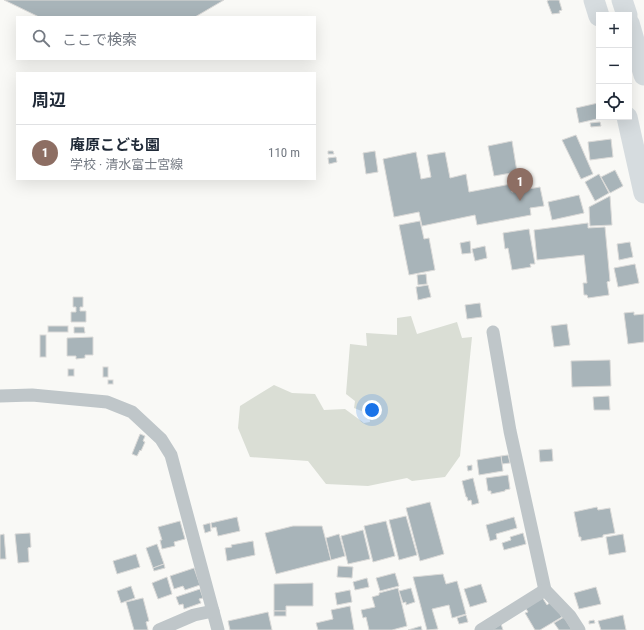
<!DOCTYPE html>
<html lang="ja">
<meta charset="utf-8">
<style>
body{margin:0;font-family:"Roboto Condensed","Noto Sans JP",sans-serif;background:#f2f2f3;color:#1f2937}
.controls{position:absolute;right:12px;top:12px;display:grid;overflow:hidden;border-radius:0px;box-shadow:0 4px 16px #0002}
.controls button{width:36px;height:36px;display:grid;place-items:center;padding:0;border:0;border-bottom:1px solid #e0e1e3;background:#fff;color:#1f2937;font:20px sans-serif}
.you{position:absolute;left:372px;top:410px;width:14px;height:14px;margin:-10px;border:3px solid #fff;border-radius:50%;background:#1a73e8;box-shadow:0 0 0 6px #1a73e833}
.badge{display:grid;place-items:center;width:26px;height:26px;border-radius:50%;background:#ea580c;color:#fff;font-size:13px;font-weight:700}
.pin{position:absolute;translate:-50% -33px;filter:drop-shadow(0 1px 2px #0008)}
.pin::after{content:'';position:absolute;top:21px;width:14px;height:12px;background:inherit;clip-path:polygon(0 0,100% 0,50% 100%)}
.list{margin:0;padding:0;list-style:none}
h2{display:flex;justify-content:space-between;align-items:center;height:52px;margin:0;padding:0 16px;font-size:17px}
h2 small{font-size:13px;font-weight:400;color:#747a83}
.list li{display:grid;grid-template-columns:26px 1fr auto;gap:12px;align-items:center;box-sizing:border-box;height:56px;padding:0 16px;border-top:1px solid #e0e1e3}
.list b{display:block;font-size:15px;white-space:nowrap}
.list p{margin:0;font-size:13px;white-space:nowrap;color:#747a83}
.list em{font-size:13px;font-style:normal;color:#747a83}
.icon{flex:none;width:22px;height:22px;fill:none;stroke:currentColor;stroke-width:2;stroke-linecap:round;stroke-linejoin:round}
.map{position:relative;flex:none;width:644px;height:630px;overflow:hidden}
.search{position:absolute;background:#fff;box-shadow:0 4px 16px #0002;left:16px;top:16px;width:300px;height:44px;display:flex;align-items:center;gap:10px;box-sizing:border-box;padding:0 14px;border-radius:0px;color:#747a83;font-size:15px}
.panel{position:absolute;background:#fff;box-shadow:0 4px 16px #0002;left:16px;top:72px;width:300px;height:108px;border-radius:0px}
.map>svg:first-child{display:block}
</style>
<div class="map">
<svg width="644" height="630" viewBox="0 0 644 630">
<rect width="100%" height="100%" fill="#f9f9f6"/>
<!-- green -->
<polygon fill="#daded5" points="411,316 417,334 457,322 462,338 472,337 460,456 445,477 412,481 407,478 368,486 326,484 308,461 250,457 238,428 240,406 274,385 292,393 315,394 324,410 345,409 364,423 370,422 369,414 354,408 355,401 346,394 350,344 367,346 366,333 397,335 397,318"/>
<!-- building -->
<g fill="#a8b4b9" stroke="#dbdad8">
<polygon points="4,0 224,0 195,17 39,17"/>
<polygon points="549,0 559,0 562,10 559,11 560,13 552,14 547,1"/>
<polygon points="598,103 599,117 601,118 579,123 576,108"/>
<polygon points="600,122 601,126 591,127 590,123"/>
<polygon points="576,135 593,174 581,179 562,140"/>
<polygon points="611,139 613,157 590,160 588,142"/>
<polygon points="512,141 517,172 494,176 488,146"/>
<polygon points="328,151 333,151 334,154 328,154"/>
<polygon points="375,151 378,172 366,174 363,153"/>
<polygon points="416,152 421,179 431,177 427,155 445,152 450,178 466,174 469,192 511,184 512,192 540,187 544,206 530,208 531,215 477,225 475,215 422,226 419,212 394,217 383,159"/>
<polygon points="336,157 337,162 329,164 328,158"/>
<polygon points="615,170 623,186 610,193 601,177"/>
<polygon points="599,174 609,193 595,201 585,182"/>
<polygon points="579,195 584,213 552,220 548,202"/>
<polygon points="610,196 612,225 590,226 589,207"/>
<polygon points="420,221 424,239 429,238 435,270 409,275 399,225"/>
<polygon points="588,223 588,228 605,227 610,281 607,282 609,295 588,298 587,295 584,295 583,283 587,283 584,255 537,260 534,230"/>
<polygon points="529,229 535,264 530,264 531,267 512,270 508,248 505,249 503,233"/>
<polygon points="470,241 471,253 462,254 460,243"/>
<polygon points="630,242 633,257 619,260 617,244"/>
<polygon points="485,246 487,258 475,261 472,249"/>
<polygon points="635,264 639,283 618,287 614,268"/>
<polygon points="426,274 427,284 418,285 417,275"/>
<polygon points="428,285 431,297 418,300 416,287"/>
<polygon points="73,297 83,297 83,307 80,307 80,311 86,311 86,322 71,322 71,312 76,312 76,307 73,307"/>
<polygon points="480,303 482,317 467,319 465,305"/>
<polygon points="634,312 634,315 644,314 644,342 628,344 624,313"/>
<polygon points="567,324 570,345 554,347 551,326"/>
<rect x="48" y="326" width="20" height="6"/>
<polygon points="74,327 84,327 85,333 74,333"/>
<rect x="40" y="335" width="6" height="22"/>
<polygon points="93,337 93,355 85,355 85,358 76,359 76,356 67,356 67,338"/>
<polygon points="610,360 611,386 572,387 571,361"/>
<rect x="103" y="367" width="5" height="10"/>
<rect x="68" y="369" width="6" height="7"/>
<rect x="108" y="380" width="5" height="4"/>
<polygon points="609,396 610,410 594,410 593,397"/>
<polygon points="140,434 145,436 143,441 145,442 141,451 140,450 137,456 132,454"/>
<polygon points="552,449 553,461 540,462 539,450"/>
<polygon points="508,455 510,463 502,464 501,456"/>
<polygon points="501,456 503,471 479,475 477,460"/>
<polygon points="472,465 472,470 468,471 467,466"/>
<polygon points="508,475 510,489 505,490 505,491 491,494 491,491 488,491 486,478"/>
<polygon points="473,478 479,503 472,505 471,500 468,501 467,497 466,497 462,481"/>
<polygon points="430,502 444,554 420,561 406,508"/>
<polygon points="597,507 598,510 610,508 615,533 603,535 603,537 581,541 581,537 579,537 574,512"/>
<polygon points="406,516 417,555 399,560 389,520"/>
<polygon points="237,517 240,531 218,536 216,527 212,528 211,523"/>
<polygon points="514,517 517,528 496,534 497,539 490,541 486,525"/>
<polygon points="180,521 185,539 174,542 175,546 162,549 160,540 162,540 158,527"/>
<polygon points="386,521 395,556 373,562 364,526"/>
<polygon points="210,523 211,531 205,533 203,525"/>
<polygon points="293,526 322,526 331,560 276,574 265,533"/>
<polygon points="363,530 370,559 348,564 341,536"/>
<polygon points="30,533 31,547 28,548 29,562 18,563 15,534"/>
<polygon points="523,533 526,544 504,550 502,543 511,540 510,537"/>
<polygon points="4,534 6,559 0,559 0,535"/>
<polygon points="339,534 345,556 331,560 326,538"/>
<polygon points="623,534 626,552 609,555 606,537"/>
<polygon points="253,541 255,555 227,561 225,548 232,547 231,545"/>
<polygon points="157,544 164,564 153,568 146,548"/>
<polygon points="136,554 140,567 117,574 113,561"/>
<polygon points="164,564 165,568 154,571 153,568"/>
<polygon points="338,566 353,567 352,578 337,577"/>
<polygon points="194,568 200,585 185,590 183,586 174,589 170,576"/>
<polygon points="395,573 399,586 380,591 376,578"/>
<polygon points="443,574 446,584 457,581 466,614 452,618 449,605 432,609 438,629 427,630 413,577"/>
<polygon points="167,577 172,594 158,599 152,583"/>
<polygon points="367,578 369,587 355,590 353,582"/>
<polygon points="313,583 313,606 286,606 286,611 274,611 274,584"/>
<polygon points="481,584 487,602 470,607 464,589"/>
<polygon points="131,586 135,598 121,603 117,591"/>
<polygon points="596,587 601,604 579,609 574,593"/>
<polygon points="398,588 407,626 392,630 369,630 366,617 363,618 361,610 375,607 372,597 379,595 379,593"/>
<polygon points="411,588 415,602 406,605 406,602 403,603 399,591"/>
<polygon points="200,589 203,598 199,599 201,603 184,609 183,604 179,605 176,597"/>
<polygon points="350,590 352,602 337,605 335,593"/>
<polygon points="542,597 547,605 552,601 562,617 540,630 535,630 525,613 528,612 525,607"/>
<polygon points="143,598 149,621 146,622 148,630 134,630 126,602"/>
<polygon points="350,606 354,630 318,630 316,623 333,619 331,610"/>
<rect x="274" y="611" width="12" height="5"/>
<polygon points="268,612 272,630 230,630 228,621"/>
<polygon points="466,615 468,622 459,624 457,618"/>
<polygon points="623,615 626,630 601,630 598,621"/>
<polygon points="564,617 572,630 559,630 554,623"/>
<polygon points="594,620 595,623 589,624 589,621"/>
<polygon points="501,624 503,630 492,630"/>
<polygon points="421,626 422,630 408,630"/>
</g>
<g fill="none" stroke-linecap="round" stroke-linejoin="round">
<!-- street -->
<g stroke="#bfc6c9" stroke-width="13">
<polyline points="493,332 510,431 545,590 570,616 579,630"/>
<polyline points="0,396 32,395 107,402 132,412 161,439 171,455 218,630"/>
<polyline points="159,630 194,615 213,611"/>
<polyline points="481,630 545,590"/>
</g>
<!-- primary -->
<g stroke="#d6dcdf" stroke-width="21">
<polyline points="594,0 599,16"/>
<polyline points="622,0 627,15"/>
<polyline points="629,23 644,75"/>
<polyline points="627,117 644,193"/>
</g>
</g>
</svg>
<div class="controls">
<button>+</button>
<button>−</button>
<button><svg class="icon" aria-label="locate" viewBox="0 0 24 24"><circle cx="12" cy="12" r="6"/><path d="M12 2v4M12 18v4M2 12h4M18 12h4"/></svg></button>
</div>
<div class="you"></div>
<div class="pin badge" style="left:520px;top:201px;background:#8d6e63">1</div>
<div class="search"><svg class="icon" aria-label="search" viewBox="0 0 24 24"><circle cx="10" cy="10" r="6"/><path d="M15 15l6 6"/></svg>ここで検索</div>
<section class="panel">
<h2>周辺<small></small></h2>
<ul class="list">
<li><span class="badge" style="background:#8d6e63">1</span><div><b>庵原こども園</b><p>学校 · 清水富士宮線</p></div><em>110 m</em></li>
</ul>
</section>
</div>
